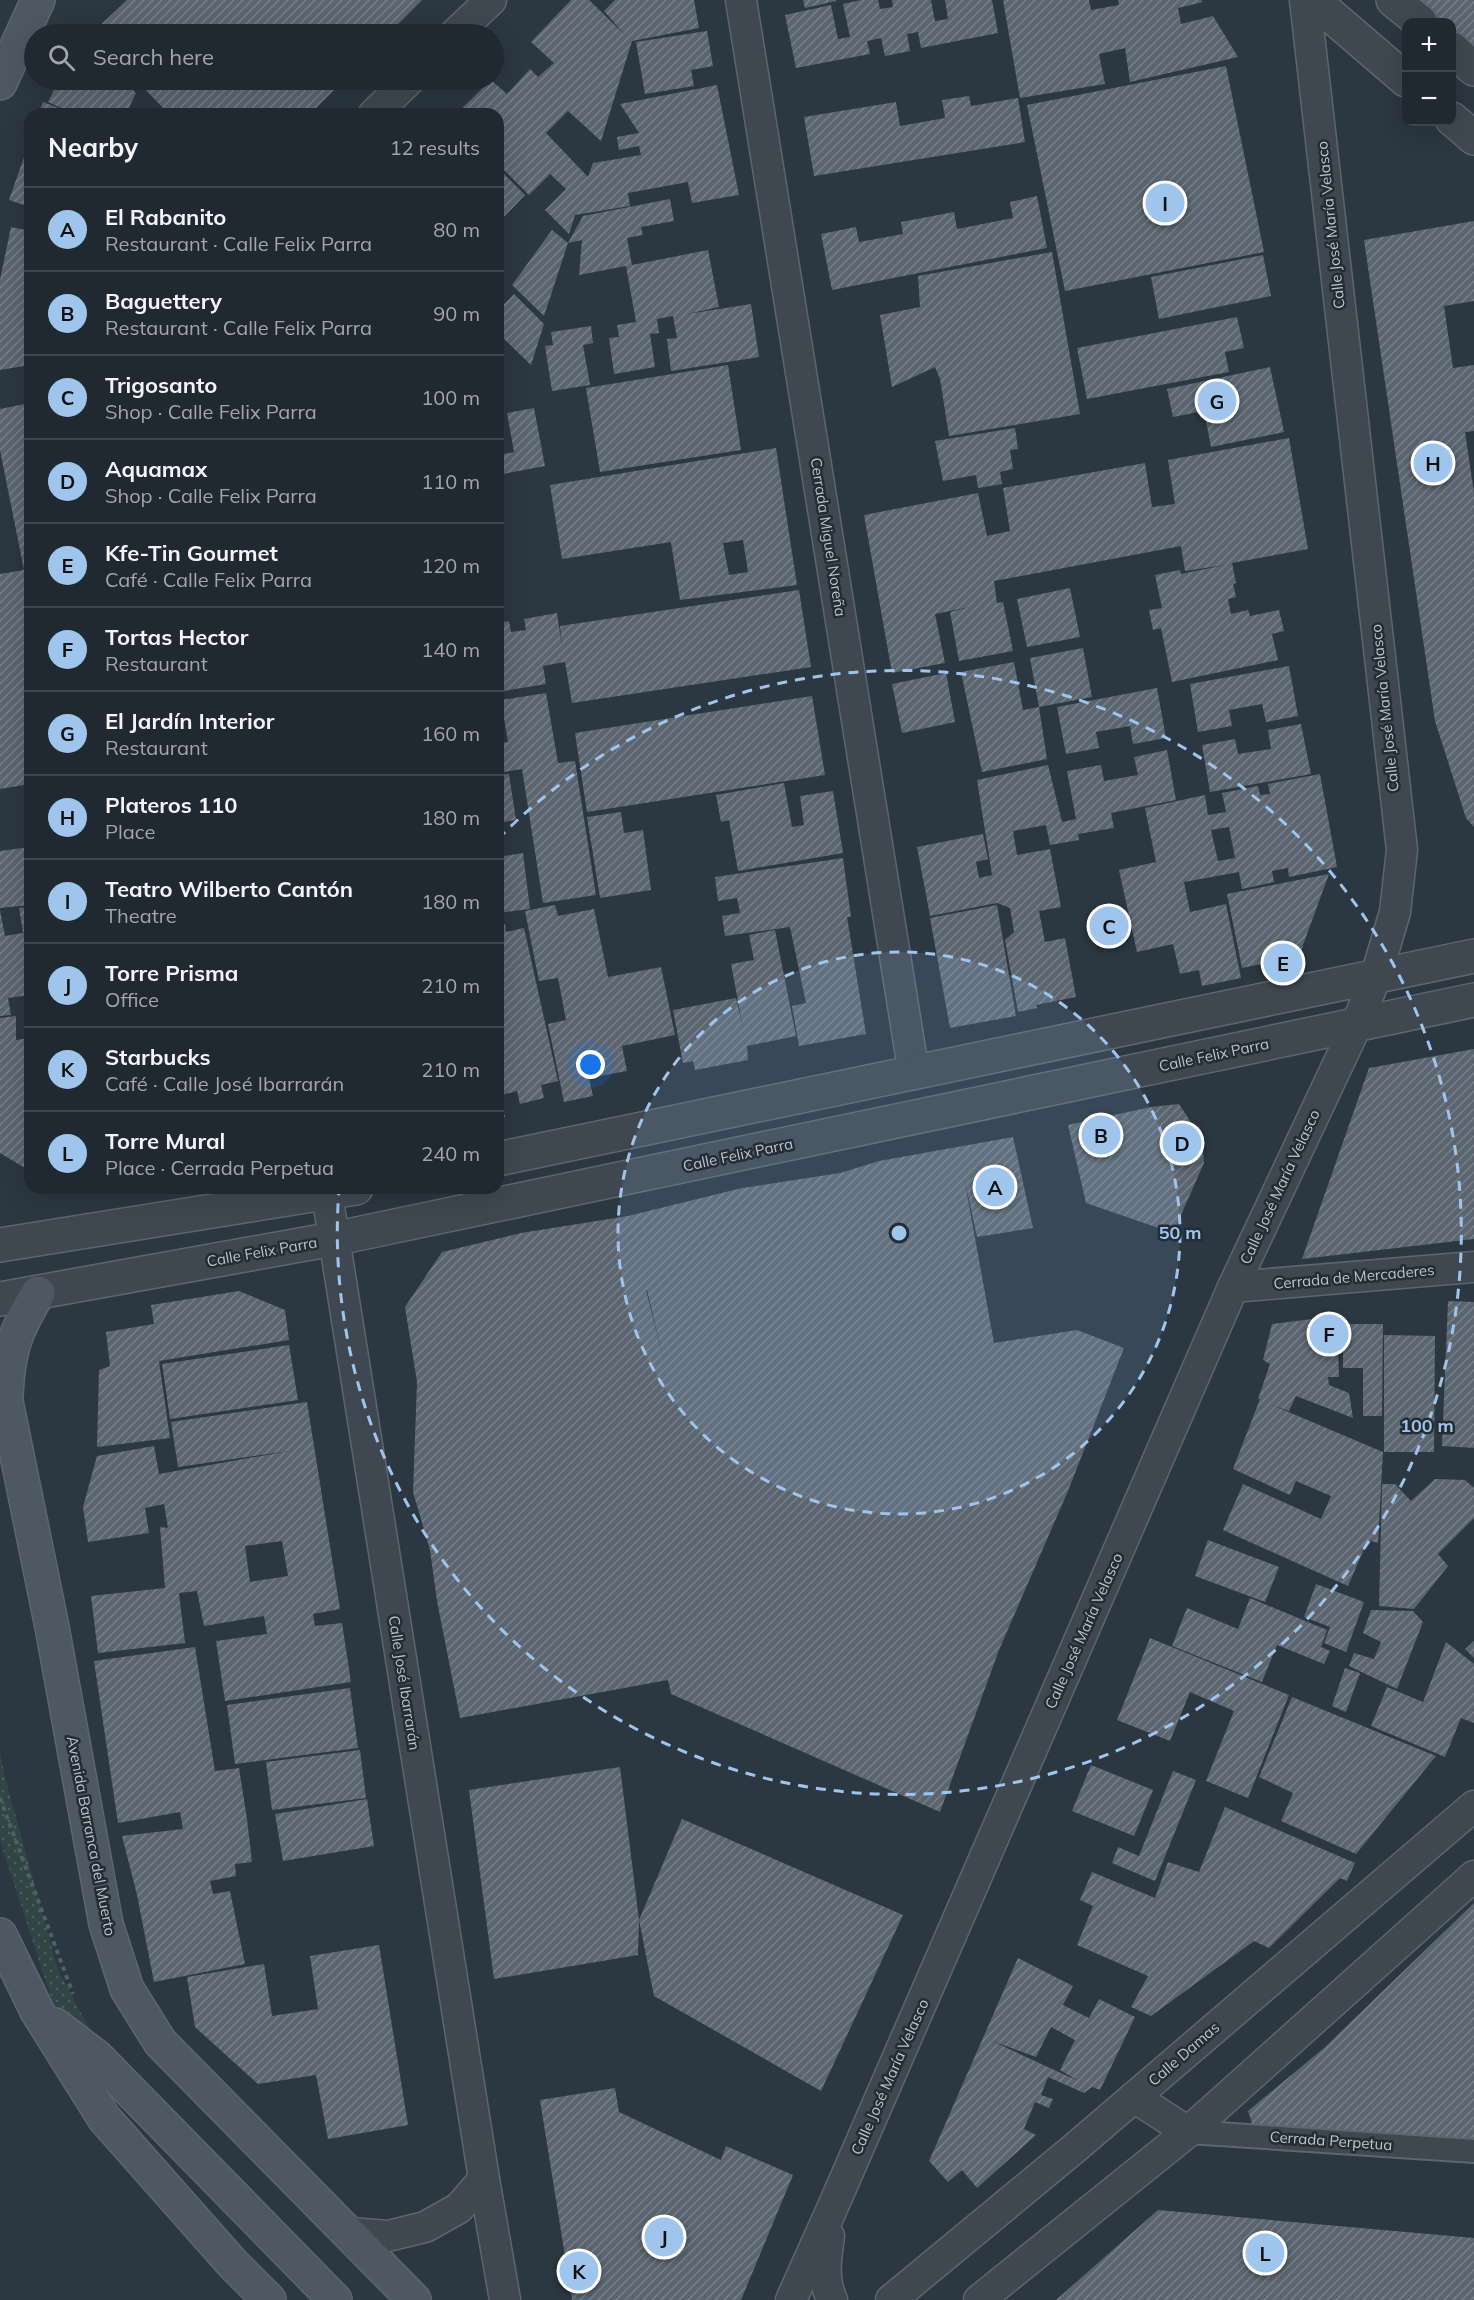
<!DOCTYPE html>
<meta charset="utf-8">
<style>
body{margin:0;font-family:Mulish,sans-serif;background:#2d353d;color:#f1f3f6}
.controls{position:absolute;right:18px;top:18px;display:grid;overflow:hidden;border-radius:12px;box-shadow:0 6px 24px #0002}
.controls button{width:54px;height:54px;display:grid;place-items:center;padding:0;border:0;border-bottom:2px solid #3d454d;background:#202931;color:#f1f3f6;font:30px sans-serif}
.you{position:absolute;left:591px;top:1065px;width:21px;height:21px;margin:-15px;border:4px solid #fff;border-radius:50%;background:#1a73e8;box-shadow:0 0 0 9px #1a73e833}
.badge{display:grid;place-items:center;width:39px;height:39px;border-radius:50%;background:#9fc5ed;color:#111;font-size:20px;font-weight:700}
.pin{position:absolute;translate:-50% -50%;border:3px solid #fff;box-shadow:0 2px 6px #0006}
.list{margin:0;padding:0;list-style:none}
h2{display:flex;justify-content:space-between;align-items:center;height:78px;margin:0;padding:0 24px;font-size:26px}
h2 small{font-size:20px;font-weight:400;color:#a2a6ab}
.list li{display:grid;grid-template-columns:39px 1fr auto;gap:18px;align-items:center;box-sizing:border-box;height:84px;padding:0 24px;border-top:2px solid #3d454d}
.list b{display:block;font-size:22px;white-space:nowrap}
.list p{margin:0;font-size:20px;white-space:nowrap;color:#a2a6ab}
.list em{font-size:20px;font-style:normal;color:#a2a6ab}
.icon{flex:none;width:33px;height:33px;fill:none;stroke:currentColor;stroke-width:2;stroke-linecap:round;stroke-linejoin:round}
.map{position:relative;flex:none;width:1474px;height:2300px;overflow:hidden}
.search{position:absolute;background:#202931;box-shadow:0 6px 24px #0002;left:24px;top:24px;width:480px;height:66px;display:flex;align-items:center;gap:15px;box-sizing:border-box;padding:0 21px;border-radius:33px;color:#a2a6ab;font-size:22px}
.panel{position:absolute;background:#202931;box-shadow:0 6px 24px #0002;left:24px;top:108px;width:480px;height:1086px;border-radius:18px}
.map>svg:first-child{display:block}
</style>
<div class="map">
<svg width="1474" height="2300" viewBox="0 0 1474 2300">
<defs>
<pattern id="green-dots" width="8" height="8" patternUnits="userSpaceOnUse" patternTransform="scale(1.5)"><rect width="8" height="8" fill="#304544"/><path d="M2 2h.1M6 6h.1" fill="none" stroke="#4c5e5e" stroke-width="1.8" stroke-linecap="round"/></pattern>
<pattern id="building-hatch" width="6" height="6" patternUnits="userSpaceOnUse" patternTransform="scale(1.5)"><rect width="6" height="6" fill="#5a6570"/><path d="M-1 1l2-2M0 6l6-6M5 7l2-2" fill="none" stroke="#778089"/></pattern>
</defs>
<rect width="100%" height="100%" fill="#2b3741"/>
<!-- green -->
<polygon fill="url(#green-dots)" points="0,1752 5,1777 57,1967 111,2071 67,2046 0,1841"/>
<!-- building -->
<g fill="url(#building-hatch)" fill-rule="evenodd">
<polygon points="127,0 422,0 388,34 91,34"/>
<polygon points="571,0 589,0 625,35 604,11 615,0 694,0 699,28 632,41 601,141 568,111 546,133 588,177 593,163 641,155 639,146 619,150 617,137 639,133 620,104 717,85 739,195 692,203 688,182 628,193 630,206 575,215 569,234 545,210 566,189 550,174 529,195 498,164 498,114 456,114 491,80 507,94 530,69 538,77 554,63 531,42"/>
<polygon points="803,0 836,0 836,1 805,8"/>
<polygon points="861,0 878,0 880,9 893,7 892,0 931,0 935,21 948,19 945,0 992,0 998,33 921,48 918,32 907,34 910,51 885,56 881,38 867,41 870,54 796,68 785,15 831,5 838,39 850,37 843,4"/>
<polygon points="1003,0 1089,0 1091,10 1119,5 1118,0 1201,0 1203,2 1178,8 1181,24 1213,16 1238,57 1130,82 1125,48 1099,54 1105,84 1020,98"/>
<polygon points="1408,0 1474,0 1474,56 1452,38 1452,22 1432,22"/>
<polygon points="707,31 713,66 691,70 694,86 645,94 636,42"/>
<polygon points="1226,66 1264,252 1065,291 1027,105"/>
<polygon points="59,80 122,80 136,93 126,114 38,114 43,102 74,114 48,102"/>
<polygon points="136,80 344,80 310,114 169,114"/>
<polygon points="969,96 971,106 1018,98 1025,142 814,176 804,117 896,102 900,126 945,118 942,100"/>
<polygon points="30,140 30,207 9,200"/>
<polygon points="498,168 525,195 498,223"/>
<polygon points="1037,196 1047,248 832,290 821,234 856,227 859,242 903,234 901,222 954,212 957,229 1013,218 1010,202"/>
<polygon points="670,199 674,221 641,227 643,235 627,238 632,265 708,250 719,307 687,314 751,304 759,357 671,371 667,339 677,338 673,316 657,319 659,333 650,334 655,367 614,374 609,338 619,337 617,325 636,322 626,266 579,275 582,240 568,243 583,216"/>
<polygon points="1474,221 1474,301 1444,306 1453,368 1474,365 1474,431 1465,432 1474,493 1474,827 1466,818 1435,721 1364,240"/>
<polygon points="11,227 30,231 30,365 0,370 0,280"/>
<polygon points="552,230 568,243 544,316 512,285"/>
<polygon points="1052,252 1080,414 949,436 940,379 935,367 892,387 880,315 920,307 918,276"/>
<polygon points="1263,255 1271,296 1159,319 1151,277"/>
<polygon points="514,294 544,324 531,365 504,339 498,345 498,304 501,307"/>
<polygon points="1237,317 1244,348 1225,352 1229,372 1087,399 1077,348"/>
<polygon points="591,326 593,343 583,345 590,385 552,391 545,346 553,345 551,332"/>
<polygon points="728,365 741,450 600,472 586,388"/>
<polygon points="1270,367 1284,432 1211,447 1204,411 1173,417 1167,389"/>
<polygon points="30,403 30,784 0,789 0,574 24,570 0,450 0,409"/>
<polygon points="534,408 545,466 498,475 498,455 514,452 507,413"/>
<polygon points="1015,428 1018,449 1010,450 1013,469 1000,472 1002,484 978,488 976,475 943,481 935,441"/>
<polygon points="1289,438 1308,549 1232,563 1236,583 1233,584 1236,597 1228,599 1231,614 1248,610 1250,616 1279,610 1284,631 1272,634 1278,660 1172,682 1161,628 1153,630 1149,610 1162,608 1155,575 1180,570 1181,574 1225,565 1185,571 1181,546 994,581 997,603 1003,602 1013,651 959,661 950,612 970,607 935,614 945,663 892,673 864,515 978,493 987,536 1010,531 1003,488 1145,463 1152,507 1175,504 1168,460"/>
<path d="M 776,448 L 797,585 L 680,600 L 671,542 L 562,559 L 550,485 ZM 743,540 L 748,572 L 729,575 L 723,543 Z"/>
<polygon points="1070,588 1080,637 1027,647 1017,599"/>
<polygon points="799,590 811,667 572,703 565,662 543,666 546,684 504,691 501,675 498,676 498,623 509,621 511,632 526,630 524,619 557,613 562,646 560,626"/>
<polygon points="1083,648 1092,697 1039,707 1047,759 982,772 961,672 1014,662 1023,710 1039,707 1030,658"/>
<polygon points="1289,666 1298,716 1266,722 1262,704 1229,710 1232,726 1198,732 1190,684"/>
<polygon points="946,673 955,722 902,733 892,684"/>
<polygon points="1157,688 1166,738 1133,744 1130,726 1096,732 1099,748 1066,754 1057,707"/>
<polygon points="546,693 558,763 575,761 596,895 543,903 522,769 498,773 498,743 508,742 501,700"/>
<polygon points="812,696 825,775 587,812 575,733"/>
<polygon points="1301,724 1311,774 1210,792 1202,745 1235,739 1238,754 1271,749 1268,730"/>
<polygon points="1167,750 1176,800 1111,813 1114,828 1078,834 1079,840 1050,845 1046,825 1013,831 1017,855 1050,849 1061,907 1039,911 1045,942 1065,938 1076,997 1036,1005 1037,1008 1018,1012 1005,940 1014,932 1010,908 997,903 930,916 917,847 983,834 988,859 976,862 979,878 992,875 977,780 1048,765 1062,822 1076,819 1067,771 1101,765 1104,781 1138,775 1134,757"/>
<polygon points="509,774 516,820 498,823 498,775"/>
<path d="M 1320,774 L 1337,867 L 1289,877 L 1288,868 L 1272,871 L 1274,882 L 1242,889 L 1239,872 L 1184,882 L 1190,912 L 1226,904 L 1241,978 L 1202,986 L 1199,970 L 1180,974 L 1173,944 L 1137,952 L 1119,870 L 1156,862 L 1145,808 L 1205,795 L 1208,815 L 1226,812 L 1222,793 L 1258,786 L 1260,795 L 1270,794 L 1268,784 ZM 1229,827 L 1235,858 L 1218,861 L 1211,830 Z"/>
<polygon points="784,783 792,827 804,825 800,796 833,791 843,853 738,871 729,820 721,822 716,795"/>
<polygon points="621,812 624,833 643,830 651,890 600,898 587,817"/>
<polygon points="30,847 30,905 0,908 0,851"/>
<polygon points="523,853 530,909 498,913 498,857"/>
<polygon points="843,858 851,917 847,917 866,1034 799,1046 792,1006 806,1003 790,927 725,936 722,916 740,913 737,898 718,901 715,877"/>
<polygon points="1329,874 1299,956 1242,968 1227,894"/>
<polygon points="555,905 558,916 594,909 608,977 661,967 675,1035 622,1046 627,1071 589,1078 593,1096 564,1102 548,1024 566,1020 558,978 539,981 525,911"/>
<polygon points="997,905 1016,1016 950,1028 930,918"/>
<polygon points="30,907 30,995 8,998 11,1015 0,1016 0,910 5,936 23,933 19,908"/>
<polygon points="505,924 506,932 524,928 558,1081 541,1085 544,1098 520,1104 517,1091 502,1095 498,1075 498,1023 502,1023 498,1006 498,925"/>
<polygon points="775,930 796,1036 747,1046 748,1060 695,1070 693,1061 683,1063 673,1010 736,998 743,1028 731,964 754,960 749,935"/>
<polygon points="16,1016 16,1040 30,1038 30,1171 0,1153 0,1018"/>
<polygon points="1474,1049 1474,1239 1302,1259 1369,1068"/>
<polygon points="498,1088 505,1117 498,1118"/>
<polygon points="1179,1104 1202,1139 1204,1163 1173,1233 1086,1203 1068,1125 1151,1107"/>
<path d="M 1013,1137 L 1033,1228 L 977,1237 L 964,1177 L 994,1343 L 1077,1330 L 1124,1348 L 1068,1491 L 999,1650 L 940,1812 L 671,1694 L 668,1680 L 460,1718 L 437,1601 L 430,1550 L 413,1492 L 417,1382 L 405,1307 L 442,1252 L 521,1233 L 628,1216 L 742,1188 L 840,1173 L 879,1161 ZM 646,1290 L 647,1290 L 664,1362 Z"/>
<polygon points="239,1291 285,1310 289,1340 159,1361 170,1438 97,1447 99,1370 110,1366 106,1332 154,1324 151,1305"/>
<polygon points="1448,1301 1474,1302 1474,1448 1442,1446"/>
<polygon points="1337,1316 1339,1377 1328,1377 1329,1385 1349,1393 1353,1418 1296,1396 1289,1411 1272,1405 1383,1452 1378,1543 1368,1540 1348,1586 1223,1530 1243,1484 1321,1519 1331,1496 1296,1481 1290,1495 1233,1469 1260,1399 1258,1399 1270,1364 1263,1360 1272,1324"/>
<polygon points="1343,1324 1383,1324 1382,1416 1363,1416 1363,1368 1343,1368"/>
<polygon points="1384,1335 1435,1336 1434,1452 1384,1452"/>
<polygon points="289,1345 298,1400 170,1419 162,1364"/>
<path d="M 307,1402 L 340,1609 L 313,1614 L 315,1626 L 342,1623 L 351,1682 L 225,1701 L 216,1641 L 267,1634 L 264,1616 L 204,1626 L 197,1591 L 179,1593 L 185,1643 L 98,1653 L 91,1596 L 165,1588 L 160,1527 L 168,1528 L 164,1504 L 145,1508 L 149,1533 L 88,1542 L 83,1507 L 97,1456 L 154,1446 L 159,1474 L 289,1451 L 178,1467 L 171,1422 ZM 282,1541 L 288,1576 L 250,1582 L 245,1546 Z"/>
<polygon points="1435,1479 1465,1480 1474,1488 1474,1518 1438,1554 1448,1566 1414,1609 1379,1606 1382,1484 1395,1484 1411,1501"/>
<polygon points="1208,1540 1279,1567 1265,1602 1195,1576"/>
<polygon points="1316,1584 1364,1602 1346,1652 1324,1643 1330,1627 1304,1617"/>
<polygon points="1250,1598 1327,1630 1321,1647 1330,1651 1324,1664 1277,1645 1262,1682 1172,1646 1187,1608 1238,1629"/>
<polygon points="1371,1610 1413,1611 1423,1622 1397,1689 1349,1666 1354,1653 1374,1659 1381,1642 1363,1633"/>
<polygon points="1150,1638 1289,1695 1248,1798 1206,1781 1234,1711 1190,1692 1170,1741 1117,1720"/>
<polygon points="1474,1641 1474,1658 1465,1649"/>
<polygon points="1446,1642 1474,1664 1474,1723 1461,1718 1445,1757 1371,1726 1387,1687 1423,1702"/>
<polygon points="195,1647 215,1771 239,1768 247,1819 252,1862 235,1864 236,1876 210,1881 213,1894 230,1891 245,1964 154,1982 137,1895 122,1836 183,1829 180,1812 118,1823 94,1661"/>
<polygon points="1345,1668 1360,1673 1346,1712 1332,1706"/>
<polygon points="350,1688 358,1748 235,1764 227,1705"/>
<polygon points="1292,1697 1436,1756 1356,1854 1281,1821 1293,1793 1259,1777"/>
<polygon points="360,1750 366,1798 272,1810 266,1762"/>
<polygon points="1091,1765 1153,1790 1134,1836 1072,1811"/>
<polygon points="620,1767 639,1920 638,1955 494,1979 469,1790"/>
<polygon points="1173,1771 1196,1780 1155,1881 1112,1863 1118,1847 1139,1856"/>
<polygon points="367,1799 374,1846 283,1861 275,1814"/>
<polygon points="1225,1807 1355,1863 1347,1881 1340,1878 1269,1948 1254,1941 1151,2016 1131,2007 1148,1976 1077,1945 1093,1906 1080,1900 1092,1872 1155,1898 1168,1862 1199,1872"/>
<polygon points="682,1819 903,1915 821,2091 654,1996 639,1920"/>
<polygon points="1474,1903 1474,2148 1254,2130 1248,2111 1324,2048"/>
<polygon points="379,1945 408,2125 328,2139 316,2075 258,2084 195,2027 187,1977 264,1964 272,2016 318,2009 310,1956"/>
<path d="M 1018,1958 L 1073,1986 L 1063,2005 L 1089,2018 L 1099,1999 L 1135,2017 L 1100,2090 L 1092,2087 L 1084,2093 L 1048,2077 L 1041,2095 L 1053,2099 L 1049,2108 L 1035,2102 L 1024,2129 L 1036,2135 L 977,2188 L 962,2170 L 948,2182 L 929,2161 ZM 1051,2027 L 1075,2040 L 1060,2070 L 1078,2081 L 992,2041 L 1036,2057 Z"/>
<polygon points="615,2088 619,2112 721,2160 726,2146 793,2175 741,2300 572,2300 540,2100"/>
<polygon points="1158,2210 1474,2238 1474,2300 1056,2300"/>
</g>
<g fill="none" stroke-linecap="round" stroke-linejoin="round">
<defs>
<polyline id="pedestrian" points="1188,2132 1474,2151"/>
<g id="minor">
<polyline points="741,0 914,1074"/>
<polyline points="455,34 491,0"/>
<polyline points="374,114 409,80"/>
<polyline points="326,1188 484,2179 505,2300"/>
<polyline points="1233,1287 1474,1267"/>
<polyline points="1134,2097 1188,2132"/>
<polyline points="350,2233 388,2236 425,2227 459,2208 484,2179"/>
<path d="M 829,2236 C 826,2258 822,2279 832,2300"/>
<polyline points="791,2300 831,2211 1233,1287 1356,1026 1376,976 1395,912 1402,850 1305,0"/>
<polyline points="891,2300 1076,2147 1474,1806"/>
<polyline points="979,2300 1188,2132 1474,1876"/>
</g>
<g id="tertiary">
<polyline points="1313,0 1406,80"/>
<polyline points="1393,0 1420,22"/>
<polyline points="1452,49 1474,69"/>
<polyline points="1452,119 1474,138"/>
<polyline points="498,1159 1474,956"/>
<polyline points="0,1245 356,1188"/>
<polyline points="0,1299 333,1239 1474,1000"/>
</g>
<g id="secondary">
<polyline points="0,83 38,0"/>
<polyline points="0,1372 52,1627 106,1924 127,1989 160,2042 414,2300"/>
<path d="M 6,1396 C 8,1350 15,1332 38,1293"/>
<polyline points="0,1935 37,2011 104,2118 233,2264 269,2300"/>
<polyline points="55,2025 97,2057 335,2300"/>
</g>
</defs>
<!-- pedestrian casing -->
<use href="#pedestrian" stroke="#5d666e" stroke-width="26"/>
<!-- minor casing -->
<use href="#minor" stroke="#5d666e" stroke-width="33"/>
<!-- tertiary casing -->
<use href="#tertiary" stroke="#5d666e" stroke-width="36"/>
<!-- secondary casing -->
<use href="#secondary" stroke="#5d666e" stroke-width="36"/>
<!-- path -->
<polyline stroke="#4f6262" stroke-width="4" stroke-dasharray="4.5 4.5" stroke-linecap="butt" points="0,1798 73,1994"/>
<!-- pedestrian -->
<use href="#pedestrian" stroke="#3f4851" stroke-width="22"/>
<!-- minor -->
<use href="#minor" stroke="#3f4851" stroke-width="30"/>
<!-- tertiary -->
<use href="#tertiary" stroke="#3f4851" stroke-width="33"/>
<!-- secondary -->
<use href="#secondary" stroke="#4d5863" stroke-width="33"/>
</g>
<!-- distance rings -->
<circle cx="899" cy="1233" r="281" fill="#9fc5ed" fill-opacity=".12"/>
<g fill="none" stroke="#9fc5ed" stroke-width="3" stroke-dasharray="10 8">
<circle cx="899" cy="1233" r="281"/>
<path d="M498 839A562 562 0 1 1 339 1189"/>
</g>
<g text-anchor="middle" stroke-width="5" stroke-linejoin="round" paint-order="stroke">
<!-- street labels -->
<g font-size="15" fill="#bcc3cb" stroke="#232d36">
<text transform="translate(1331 225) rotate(-96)" y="5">Calle José María Velasco</text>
<text transform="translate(828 537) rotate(81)" y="5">Cerrada Miguel Noreña</text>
<text transform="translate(1385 708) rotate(-96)" y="5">Calle José María Velasco</text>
<text transform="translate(1214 1055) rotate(-12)" y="5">Calle Felix Parra</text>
<text transform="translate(738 1155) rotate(-12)" y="5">Calle Felix Parra</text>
<text transform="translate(1280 1187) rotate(-65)" y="5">Calle José María Velasco</text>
<text transform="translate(262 1252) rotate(-10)" y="5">Calle Felix Parra</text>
<text transform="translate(1354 1277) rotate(-5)" y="5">Cerrada de Mercaderes</text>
<text transform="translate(1084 1631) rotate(-66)" y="5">Calle José María Velasco</text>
<text transform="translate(404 1683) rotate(81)" y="5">Calle José Ibarrarán</text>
<text transform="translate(91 1836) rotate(79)" y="5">Avenida Barranca del Muerto</text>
<text transform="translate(1184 2054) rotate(-41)" y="5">Calle Damas</text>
<text transform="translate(890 2077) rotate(-66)" y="5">Calle José María Velasco</text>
<text transform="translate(1331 2141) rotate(4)" y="5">Cerrada Perpetua</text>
</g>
</g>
<circle cx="899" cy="1233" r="9" fill="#9fc5ed" stroke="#232d36" stroke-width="3"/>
<g font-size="18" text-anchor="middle" font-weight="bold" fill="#9fc5ed" stroke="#232d36" stroke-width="5" stroke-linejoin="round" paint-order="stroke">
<text x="1180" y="1239">50 m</text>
<text x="1427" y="1432">100 m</text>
</g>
</svg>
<div class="controls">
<button>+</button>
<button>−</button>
</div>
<div class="you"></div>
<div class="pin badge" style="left:995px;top:1187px">A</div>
<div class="pin badge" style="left:1101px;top:1135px">B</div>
<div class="pin badge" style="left:1109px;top:926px">C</div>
<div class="pin badge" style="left:1182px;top:1143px">D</div>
<div class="pin badge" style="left:1283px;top:963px">E</div>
<div class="pin badge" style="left:1329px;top:1334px">F</div>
<div class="pin badge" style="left:1217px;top:401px">G</div>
<div class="pin badge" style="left:1433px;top:463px">H</div>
<div class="pin badge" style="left:1165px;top:203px">I</div>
<div class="pin badge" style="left:664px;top:2237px">J</div>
<div class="pin badge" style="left:579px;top:2271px">K</div>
<div class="pin badge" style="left:1265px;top:2253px">L</div>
<div class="search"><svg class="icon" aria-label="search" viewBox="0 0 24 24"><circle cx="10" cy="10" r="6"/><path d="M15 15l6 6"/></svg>Search here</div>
<section class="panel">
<h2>Nearby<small>12 results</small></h2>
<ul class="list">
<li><span class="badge">A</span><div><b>El Rabanito</b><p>Restaurant · Calle Felix Parra</p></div><em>80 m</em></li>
<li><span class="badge">B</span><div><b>Baguettery</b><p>Restaurant · Calle Felix Parra</p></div><em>90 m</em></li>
<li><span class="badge">C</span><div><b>Trigosanto</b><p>Shop · Calle Felix Parra</p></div><em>100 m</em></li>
<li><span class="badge">D</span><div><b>Aquamax</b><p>Shop · Calle Felix Parra</p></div><em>110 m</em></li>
<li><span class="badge">E</span><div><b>Kfe-Tin Gourmet</b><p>Café · Calle Felix Parra</p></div><em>120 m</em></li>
<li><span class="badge">F</span><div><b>Tortas Hector</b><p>Restaurant</p></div><em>140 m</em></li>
<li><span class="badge">G</span><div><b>El Jardín Interior</b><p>Restaurant</p></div><em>160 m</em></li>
<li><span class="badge">H</span><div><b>Plateros 110</b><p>Place</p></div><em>180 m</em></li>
<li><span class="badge">I</span><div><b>Teatro Wilberto Cantón</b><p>Theatre</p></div><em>180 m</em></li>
<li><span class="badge">J</span><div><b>Torre Prisma</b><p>Office</p></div><em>210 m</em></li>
<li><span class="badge">K</span><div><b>Starbucks</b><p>Café · Calle José Ibarrarán</p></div><em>210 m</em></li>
<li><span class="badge">L</span><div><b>Torre Mural</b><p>Place · Cerrada Perpetua</p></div><em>240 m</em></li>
</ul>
</section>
</div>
